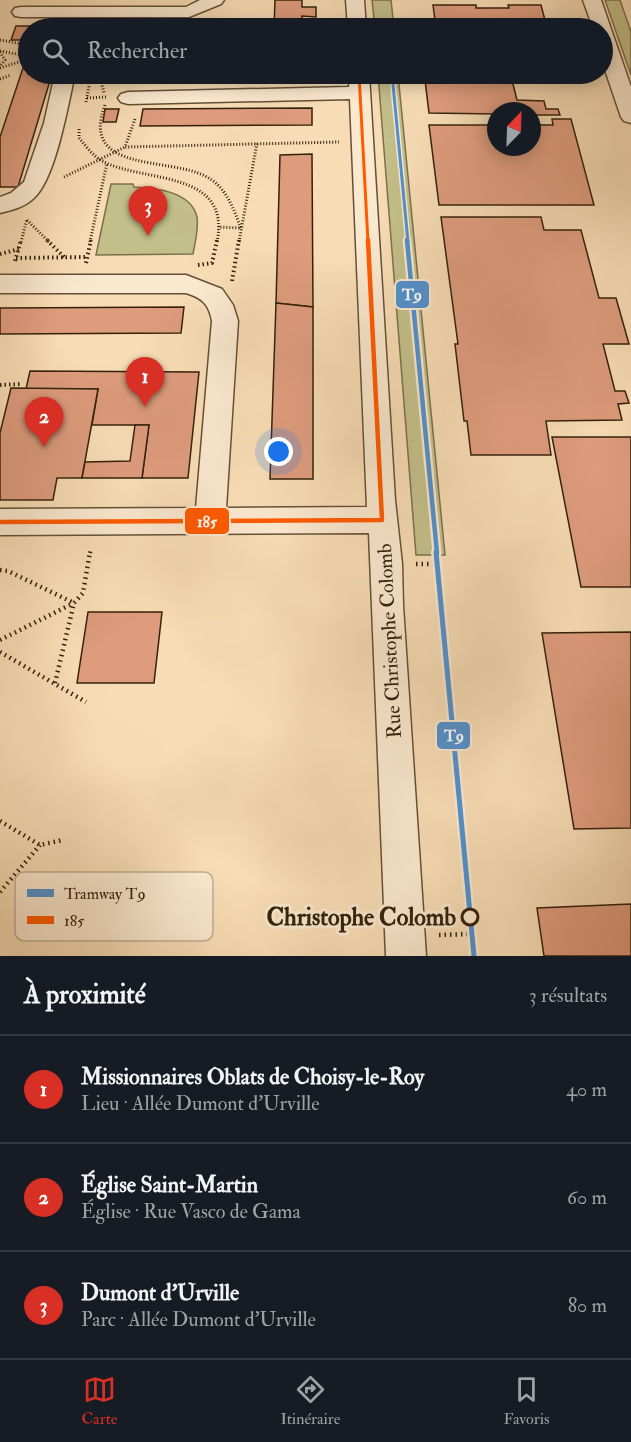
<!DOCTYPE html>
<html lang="fr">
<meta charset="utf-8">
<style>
body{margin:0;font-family:"IM FELL Double Pica",serif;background:#242831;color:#f1f3f6}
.compass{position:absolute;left:487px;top:102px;width:54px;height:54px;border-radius:50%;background:#171b24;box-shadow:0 3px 15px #0003;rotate:23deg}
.you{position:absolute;left:279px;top:452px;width:21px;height:21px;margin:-15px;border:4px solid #fff;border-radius:50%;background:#1a73e8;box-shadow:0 0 0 9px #1a73e833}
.badge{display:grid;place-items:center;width:39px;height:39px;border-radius:50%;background:#d93025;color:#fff;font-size:20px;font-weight:700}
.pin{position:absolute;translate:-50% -50px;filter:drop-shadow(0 2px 3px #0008)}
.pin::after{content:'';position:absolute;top:32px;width:21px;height:18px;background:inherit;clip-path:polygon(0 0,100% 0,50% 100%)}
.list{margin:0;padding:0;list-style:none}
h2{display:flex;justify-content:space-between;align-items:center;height:78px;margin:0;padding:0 24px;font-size:26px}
h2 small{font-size:20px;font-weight:400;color:#9ea1a6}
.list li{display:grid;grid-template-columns:39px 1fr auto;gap:18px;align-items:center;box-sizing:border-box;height:108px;padding:0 24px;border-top:2px solid #363941}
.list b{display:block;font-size:22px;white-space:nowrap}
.list p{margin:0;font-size:20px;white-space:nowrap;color:#9ea1a6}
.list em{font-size:20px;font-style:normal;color:#9ea1a6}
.icon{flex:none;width:33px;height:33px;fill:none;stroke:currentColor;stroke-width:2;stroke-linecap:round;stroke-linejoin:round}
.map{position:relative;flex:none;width:631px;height:956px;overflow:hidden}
.search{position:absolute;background:#171b24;box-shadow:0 3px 15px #0003;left:18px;right:18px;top:18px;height:66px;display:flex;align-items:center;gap:15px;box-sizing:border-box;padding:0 21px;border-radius:33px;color:#9ea1a6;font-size:22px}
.sheet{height:402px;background:#171b24}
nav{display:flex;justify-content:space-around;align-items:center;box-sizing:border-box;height:84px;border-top:2px solid #363941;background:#171b24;font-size:16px;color:#9ea1a6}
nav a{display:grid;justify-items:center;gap:3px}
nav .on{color:#d93025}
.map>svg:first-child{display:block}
</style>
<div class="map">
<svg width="631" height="956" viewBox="0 0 631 956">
<rect width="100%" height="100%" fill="#f7dcb5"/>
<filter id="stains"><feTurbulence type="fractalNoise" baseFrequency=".00333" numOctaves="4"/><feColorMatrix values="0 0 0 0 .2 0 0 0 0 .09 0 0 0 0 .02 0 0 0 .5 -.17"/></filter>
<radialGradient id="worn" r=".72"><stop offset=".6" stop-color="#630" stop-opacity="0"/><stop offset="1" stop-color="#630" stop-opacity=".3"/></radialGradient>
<!-- green -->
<g fill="#c3bf8a" stroke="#7c704c" stroke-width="1.5">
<polygon points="372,0 391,0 394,28 375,28"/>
<polygon points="605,0 620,0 631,32 631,75"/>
<polygon points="378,74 398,74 445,555 416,555"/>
<path d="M 111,184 L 133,184 L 134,187 C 155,188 191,191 197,217 C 199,228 195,243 193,254 L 96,255 Z"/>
</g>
<!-- building -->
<g fill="#de9c7d" stroke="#34210d" stroke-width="1.5">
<polygon points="275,0 302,0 302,7 316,7 316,17 302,16 302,28 274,28"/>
<polygon points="433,5 476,5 476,8 509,8 508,5 541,5 547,28 436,28"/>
<polygon points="16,26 177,26 176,28 28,28 28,40 11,40"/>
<polygon points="23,68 28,68 28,74 52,74 18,187 0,187 0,137"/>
<polygon points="425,80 512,80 517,100 544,101 546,109 558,109 560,115 532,115 532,111 496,111 496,114 429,113"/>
<polygon points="312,108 312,125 140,126 143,109"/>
<polygon points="105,109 119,109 116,122 103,122"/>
<polygon points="552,119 571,119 594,205 439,205 429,125 496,125 496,147 532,147 532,125 553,125"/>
<polygon points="312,154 313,307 276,303 280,155"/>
<polygon points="441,217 541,217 544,230 581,230 599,298 616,298 629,344 603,344 615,391 625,391 629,403 618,404 622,420 546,421 551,455 471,455 467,421 464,421 455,344 458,344"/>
<polygon points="276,303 313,307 313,479 270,479"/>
<polygon points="184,307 181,333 0,334 0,308"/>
<polygon points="30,371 199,372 188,478 142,478 149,425 92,425 98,389 26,389"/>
<polygon points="11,388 98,389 82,478 57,478 53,500 0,500 0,433"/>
<polygon points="135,425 149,425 142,478 82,478 85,462 130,461"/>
<polygon points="552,437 631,437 631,587 581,587"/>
<polygon points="88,612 162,612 154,683 77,683"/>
<polygon points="631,632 631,828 574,829 542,633"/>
<polygon points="631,904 631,956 544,956 537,908"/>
</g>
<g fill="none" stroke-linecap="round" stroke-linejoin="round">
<defs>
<g id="minor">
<polygon points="200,0 224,0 221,4 189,17 21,17 15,16 12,12 15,8 21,7 186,7"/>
<polygon points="346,0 364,0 366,28 348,28"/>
<polygon points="583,0 601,0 631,87 631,123 624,121 621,117 602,61 602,28 593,28"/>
<path d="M 55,74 L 75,74 C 68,104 56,178 34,198 C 25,207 12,210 0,213 L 0,197 L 11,193 L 24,182 L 44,123 Z"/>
<path d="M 350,74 L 369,74 L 395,500 L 402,564 L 403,605 L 426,956 L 386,956 L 369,533 L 0,535 L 0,509 L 196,508 L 212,321 C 209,304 202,298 186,293 L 0,293 L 0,275 L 186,275 L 222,289 L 233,305 L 238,321 L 226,508 L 367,507 L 350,99 L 128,104 L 121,102 L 118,98 L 121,94 L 128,92 L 349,87 Z"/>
</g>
</defs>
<!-- minor casing -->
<use href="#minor" stroke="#655037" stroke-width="3"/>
<!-- path-far2 -->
<g stroke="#34210d" stroke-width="3" stroke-dasharray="1 2" stroke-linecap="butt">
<polyline points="0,40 28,45"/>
<polyline points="0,51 28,56"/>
<polyline points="0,52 5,60 0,66"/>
<polyline points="0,68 28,59"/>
<polyline points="99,74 104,93"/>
<polyline points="163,74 176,74"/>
<polyline points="0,79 11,75"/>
<polyline points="87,98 106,97"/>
<polyline points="86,102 89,86"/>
<path d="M 105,105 C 79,173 169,157 205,176 C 226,186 233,208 241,228 L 218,227"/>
<polyline points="135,119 125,147 339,142"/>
<path d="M 79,129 L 79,138 C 86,146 93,156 102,161 C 143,183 232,169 217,242"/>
<polyline points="64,177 125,147"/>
<polyline points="27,220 49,242"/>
<polyline points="21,242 27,219"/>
<polyline points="90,242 107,163"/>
<polyline points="239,242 257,143"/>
</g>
<!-- path-far1 -->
<g stroke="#34210d" stroke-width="4" stroke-dasharray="1.5 3" stroke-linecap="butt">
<polyline points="47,240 64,257"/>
<polyline points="0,254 19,249"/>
<polyline points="16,258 88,257"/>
<polyline points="15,261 21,240"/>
<polyline points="86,263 91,240"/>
<polyline points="198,265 212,263 217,240"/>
<polyline points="232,281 239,240"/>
<polyline points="0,385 22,384"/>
<polyline points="90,553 91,549"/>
</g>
<!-- path -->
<g stroke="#34210d" stroke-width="4.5" stroke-dasharray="1.5 4" stroke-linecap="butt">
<polyline points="416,564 438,564"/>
<polyline points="0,570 8,571 74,603"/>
<polyline points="0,640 74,603"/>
<polyline points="0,652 86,702"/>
<polyline points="55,683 74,603 83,593 90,552"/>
<polyline points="0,821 40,845 63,840"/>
<polyline points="0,892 40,845"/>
<polyline points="439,935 472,934"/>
</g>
<!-- minor -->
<use href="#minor" fill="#fae8cf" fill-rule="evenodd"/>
<defs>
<polyline id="bus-1-far1" points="359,74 368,242"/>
<polyline id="bus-1" points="0,522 382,520 368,240"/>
</defs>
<!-- bus-1-far1 casing -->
<use href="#bus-1-far1" stroke="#fae8cf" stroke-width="6"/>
<!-- bus-1 casing -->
<use href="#bus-1" stroke="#fae8cf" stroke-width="9"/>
<!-- bus-1-far1 -->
<use href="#bus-1-far1" stroke="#ff5a00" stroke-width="3"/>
<!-- bus-1 -->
<use href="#bus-1" stroke="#ff5a00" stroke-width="4.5"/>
<defs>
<polyline id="tram-1-far2" points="392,74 408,242"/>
<polyline id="tram-1-far1" points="407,240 437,553"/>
<polyline id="tram-1" points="436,552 474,956"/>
</defs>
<!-- tram-1-far2 casing -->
<use href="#tram-1-far2" stroke="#fae8cf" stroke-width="6"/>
<!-- tram-1-far1 casing -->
<use href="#tram-1-far1" stroke="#fae8cf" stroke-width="9"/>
<!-- tram-1 casing -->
<use href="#tram-1" stroke="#fae8cf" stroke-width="10"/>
<!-- tram-1-far2 -->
<use href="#tram-1-far2" stroke="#5291ce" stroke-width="3"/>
<!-- tram-1-far1 -->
<use href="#tram-1-far1" stroke="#5291ce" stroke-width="4.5"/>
<!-- tram-1 -->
<use href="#tram-1" stroke="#5291ce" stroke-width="5"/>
</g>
<!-- markers -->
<circle fill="#fae8cf" stroke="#34210d" stroke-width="3" cx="470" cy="917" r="8"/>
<g text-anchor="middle" stroke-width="6" stroke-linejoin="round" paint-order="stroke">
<!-- street labels -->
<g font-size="20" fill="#34210d" stroke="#fae8cf">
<text transform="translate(389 641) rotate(-93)" y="7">Rue Christophe Colomb</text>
</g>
<!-- near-stop labels -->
<g font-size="24" font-weight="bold" fill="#34210d" stroke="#fae8cf" text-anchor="end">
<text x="456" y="925">Christophe Colomb</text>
</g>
</g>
<!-- legend -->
<rect x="15" y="872" width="198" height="69" rx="9" fill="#fae8cf" stroke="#bfac95" stroke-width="1.5"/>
<rect x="27" y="889" width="27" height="8" fill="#5291ce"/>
<rect x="27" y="916" width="27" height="8" fill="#ff5a00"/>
<g font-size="16" fill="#34210d">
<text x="64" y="899">Tramway T9</text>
<text x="64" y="926">185</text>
</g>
<g stroke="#fae8cf" stroke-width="2">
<rect x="395" y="280" width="35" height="29" rx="6" fill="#5291ce"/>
<rect x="184" y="507" width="46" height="28" rx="6" fill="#ff5a00"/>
<rect x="436" y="721" width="35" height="29" rx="6" fill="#5291ce"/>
</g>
<g font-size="16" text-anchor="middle" font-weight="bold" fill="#fff">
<text x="412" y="300">T9</text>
<text x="207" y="527">185</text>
<text x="454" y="741">T9</text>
</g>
<rect width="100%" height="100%" filter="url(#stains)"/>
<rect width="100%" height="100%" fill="url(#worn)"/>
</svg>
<svg class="compass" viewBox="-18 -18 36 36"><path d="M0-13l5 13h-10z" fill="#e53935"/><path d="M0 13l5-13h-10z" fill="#9ea1a6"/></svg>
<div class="you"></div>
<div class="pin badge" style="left:145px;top:407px">1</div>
<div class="pin badge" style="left:44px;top:447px">2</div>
<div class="pin badge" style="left:148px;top:236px">3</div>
<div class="search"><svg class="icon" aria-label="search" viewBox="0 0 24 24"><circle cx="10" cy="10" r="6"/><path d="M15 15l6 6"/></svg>Rechercher</div>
</div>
<section class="sheet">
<h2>À proximité<small>3 résultats</small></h2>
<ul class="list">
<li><span class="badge">1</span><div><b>Missionnaires Oblats de Choisy-le-Roy</b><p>Lieu · Allée Dumont d'Urville</p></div><em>40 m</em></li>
<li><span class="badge">2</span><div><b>Église Saint-Martin</b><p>Église · Rue Vasco de Gama</p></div><em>60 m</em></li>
<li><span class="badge">3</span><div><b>Dumont d'Urville</b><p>Parc · Allée Dumont d'Urville</p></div><em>80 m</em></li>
</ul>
</section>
<nav>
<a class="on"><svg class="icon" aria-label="map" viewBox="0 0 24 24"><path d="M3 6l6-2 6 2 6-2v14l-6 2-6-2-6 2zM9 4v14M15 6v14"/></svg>Carte</a>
<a><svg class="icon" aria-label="directions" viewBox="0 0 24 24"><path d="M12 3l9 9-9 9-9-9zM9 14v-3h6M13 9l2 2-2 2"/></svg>Itinéraire</a>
<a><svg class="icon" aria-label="saved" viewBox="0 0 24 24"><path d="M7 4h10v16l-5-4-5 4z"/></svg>Favoris</a>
</nav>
